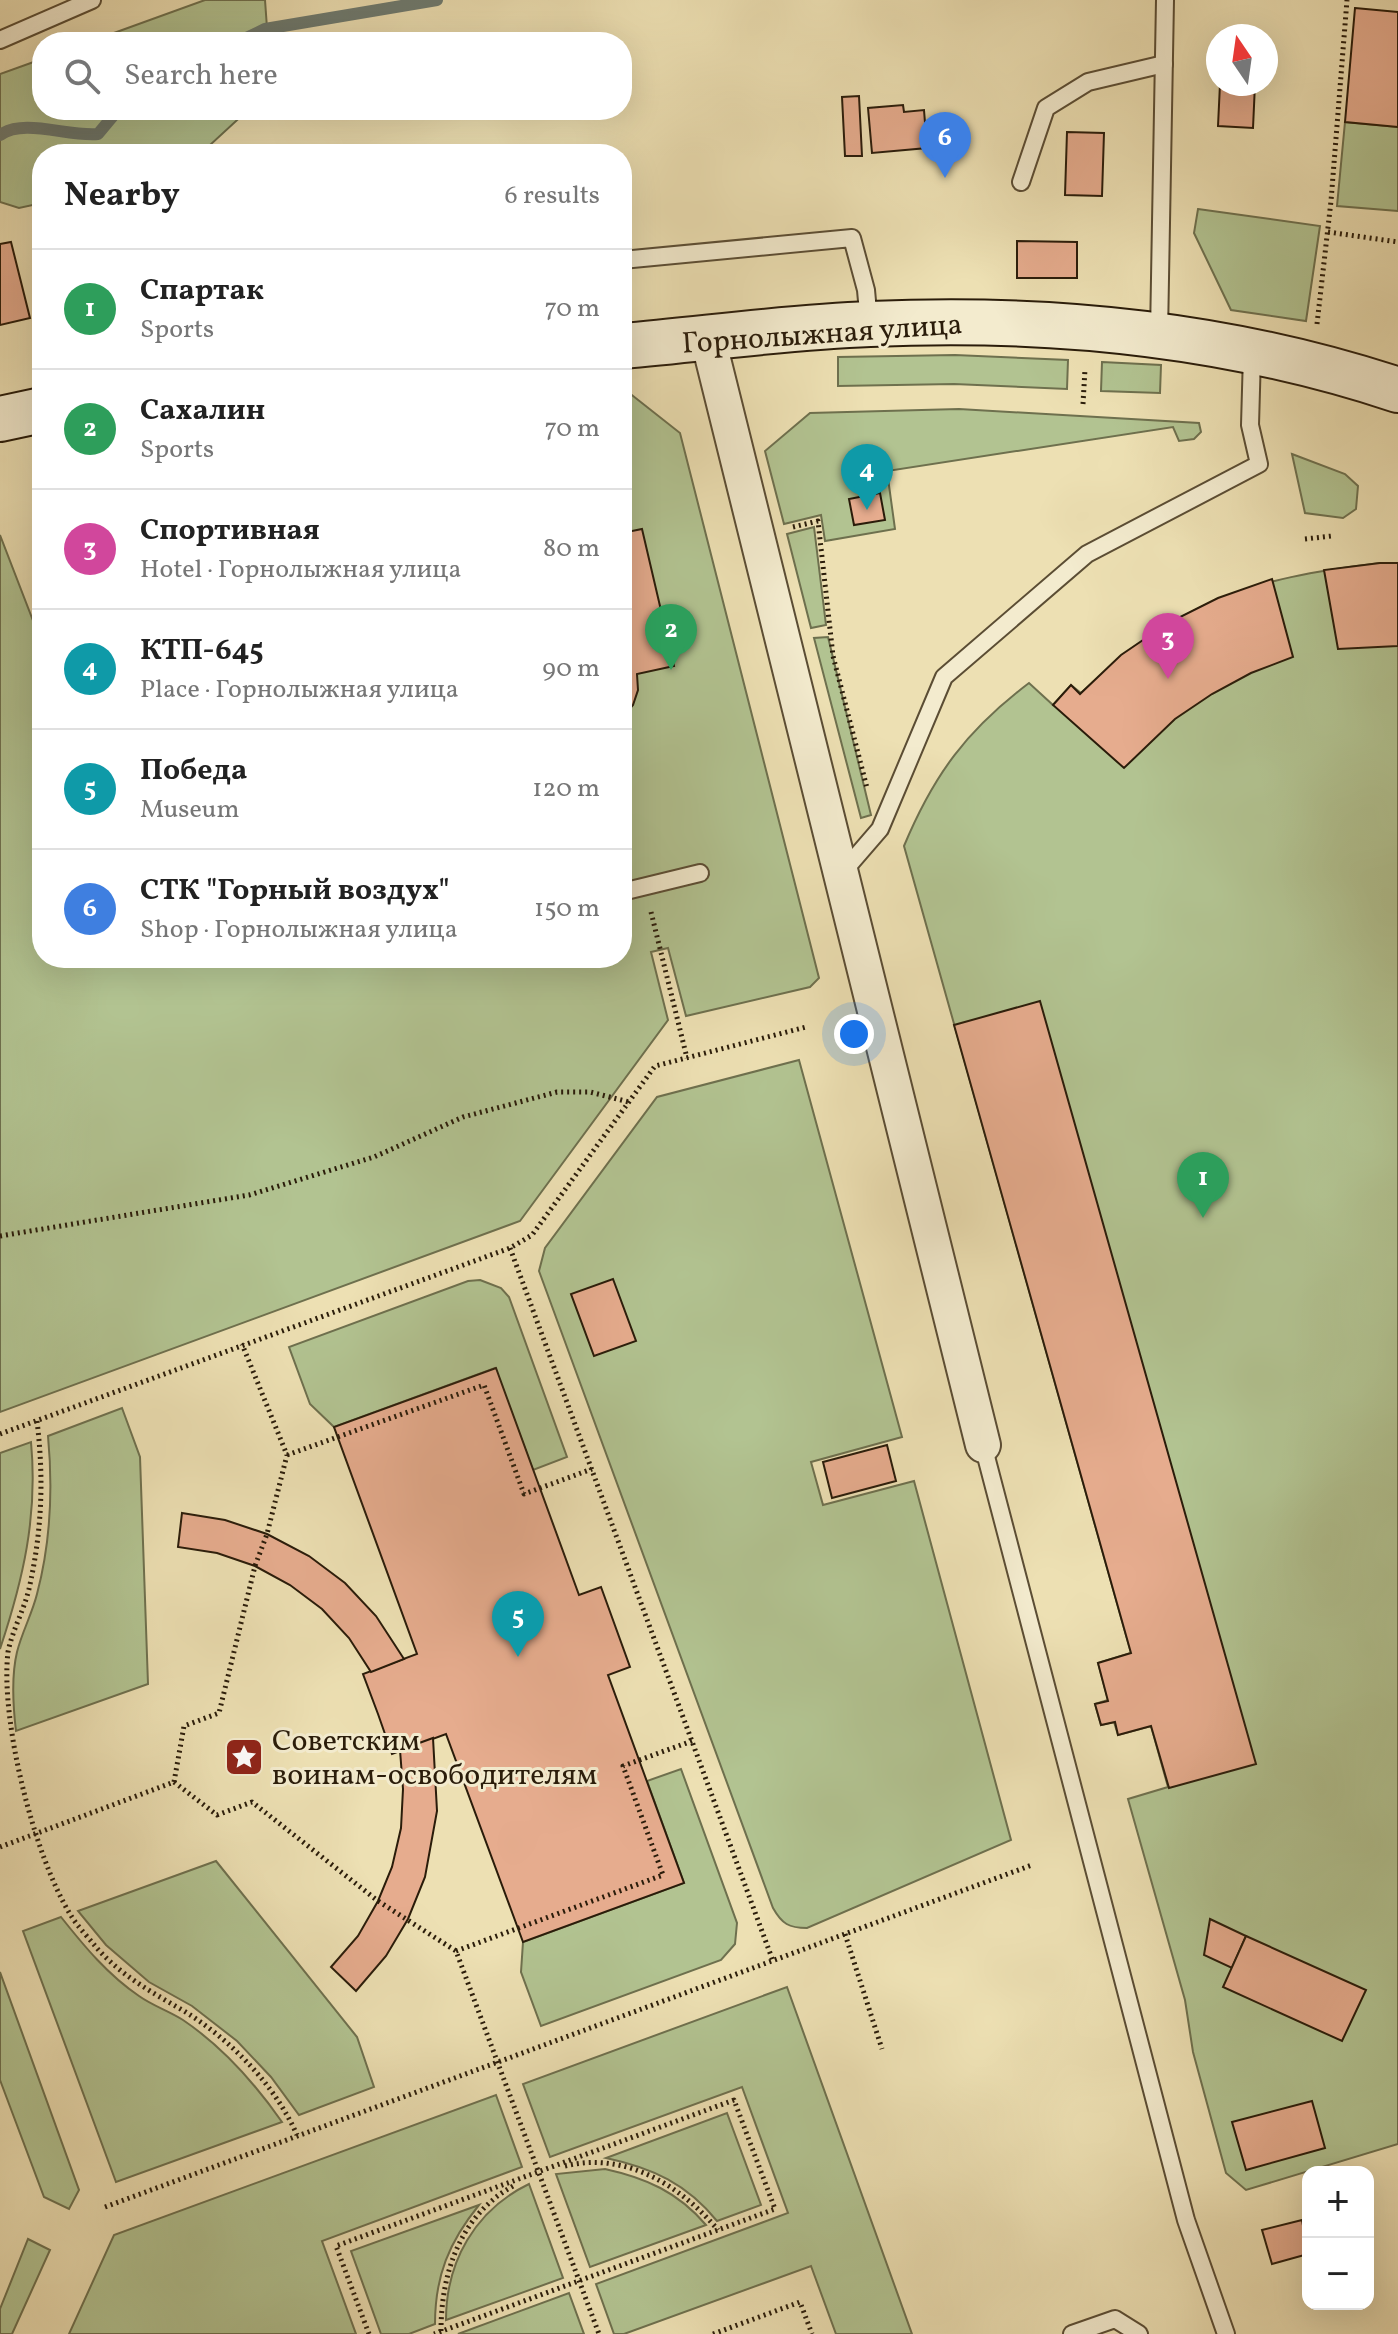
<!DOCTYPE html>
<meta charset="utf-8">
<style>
body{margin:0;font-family:Vollkorn,serif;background:#f2f2f2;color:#222}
.controls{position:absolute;right:24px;bottom:24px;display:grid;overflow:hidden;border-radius:16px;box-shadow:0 8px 32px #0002}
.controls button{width:72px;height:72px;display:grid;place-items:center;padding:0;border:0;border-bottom:2px solid #e0e0e0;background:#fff;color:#222;font:40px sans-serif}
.compass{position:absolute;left:1206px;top:24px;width:72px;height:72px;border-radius:50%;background:#fff;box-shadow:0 8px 32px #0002;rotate:347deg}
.you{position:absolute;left:854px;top:1034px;width:28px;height:28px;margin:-20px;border:6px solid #fff;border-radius:50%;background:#1a73e8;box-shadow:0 0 0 12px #1a73e833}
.badge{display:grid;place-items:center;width:52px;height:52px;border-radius:50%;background:#db2777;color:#fff;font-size:26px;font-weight:700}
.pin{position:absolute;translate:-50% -66px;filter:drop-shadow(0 2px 4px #0008)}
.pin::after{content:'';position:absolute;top:42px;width:28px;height:24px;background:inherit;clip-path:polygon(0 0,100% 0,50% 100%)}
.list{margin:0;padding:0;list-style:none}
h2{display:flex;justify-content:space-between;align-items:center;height:104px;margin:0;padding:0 32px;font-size:34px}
h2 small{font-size:26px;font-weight:400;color:#767676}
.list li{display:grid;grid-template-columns:52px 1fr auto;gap:24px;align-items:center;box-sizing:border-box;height:120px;padding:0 32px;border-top:2px solid #e0e0e0}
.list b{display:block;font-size:30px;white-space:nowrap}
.list p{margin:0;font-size:26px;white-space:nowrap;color:#767676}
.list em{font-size:26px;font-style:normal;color:#767676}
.icon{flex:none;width:44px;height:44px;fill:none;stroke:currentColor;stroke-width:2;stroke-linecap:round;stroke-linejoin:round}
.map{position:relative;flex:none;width:1398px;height:2334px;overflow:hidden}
.search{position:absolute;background:#fff;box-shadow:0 8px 32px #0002;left:32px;top:32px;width:600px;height:88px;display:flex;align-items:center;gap:20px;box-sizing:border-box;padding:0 28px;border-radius:32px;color:#767676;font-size:30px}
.panel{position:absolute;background:#fff;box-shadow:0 8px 32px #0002;left:32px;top:144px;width:600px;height:824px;border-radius:32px}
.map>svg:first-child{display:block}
</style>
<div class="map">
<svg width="1398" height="2334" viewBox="0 0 1398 2334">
<rect width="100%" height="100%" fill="#ede0b3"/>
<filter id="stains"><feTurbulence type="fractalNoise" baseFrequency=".0025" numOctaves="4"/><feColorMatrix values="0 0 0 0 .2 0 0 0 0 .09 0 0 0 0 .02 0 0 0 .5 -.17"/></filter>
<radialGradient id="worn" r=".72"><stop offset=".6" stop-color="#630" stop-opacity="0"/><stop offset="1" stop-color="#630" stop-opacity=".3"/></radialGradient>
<!-- green -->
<g fill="#b2c391" stroke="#6e704e" stroke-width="2">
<polygon points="205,0 265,0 268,42 89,42"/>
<polygon points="42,59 42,110 248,110 209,146 194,154 42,154 42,203 19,208 0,202 0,74"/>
<polygon points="1345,122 1398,127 1398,211 1337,206"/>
<polygon points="1198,209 1320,226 1306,321 1231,310 1194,233"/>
<polygon points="955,355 1068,360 1067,389 954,384 838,386 838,357"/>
<polygon points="1102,362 1161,365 1160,393 1101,391"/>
<polygon points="628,392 680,433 819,978 810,987 686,1016 668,948 651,952 668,1020 520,1221 0,1412 0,535 42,644 42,958 622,958 622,393"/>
<polygon points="959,409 1199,423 1201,432 1194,439 1179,441 1173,427 887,471 895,529 825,541 821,515 784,524 765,451 810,413"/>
<polygon points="1292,454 1345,474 1358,486 1356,509 1343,518 1305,513"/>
<polygon points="814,527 826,625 811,628 787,534"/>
<path d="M 1380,563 L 1398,563 L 1398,2144 L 1246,2190 L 1226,2173 L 1193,2052 L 1185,2000 L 1128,1799 L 1168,1787 L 1151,1726 L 1118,1735 L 1114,1722 L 1101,1725 L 1095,1704 L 1108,1700 L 1098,1663 L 1131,1653 L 904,846 C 934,774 967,730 1029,683 L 1053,705 L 1071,685 L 1081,693 C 1180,601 1247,579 1380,563 Z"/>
<polygon points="828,637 871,815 861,818 814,638"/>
<path d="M 799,1060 L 902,1437 L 811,1462 L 823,1505 L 914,1481 L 1011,1840 L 807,1928 C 789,1928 782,1924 773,1908 L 539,1271 L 545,1248 L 657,1097 Z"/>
<polygon points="480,1280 501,1288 509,1297 567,1457 533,1470 495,1368 334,1427 310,1404 289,1347 468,1281"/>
<path d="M 122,1408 L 140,1457 L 148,1684 L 16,1731 C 13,1706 11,1677 17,1652 C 22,1632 32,1614 37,1594 C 51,1541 53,1489 48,1436 Z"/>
<path d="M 31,1442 C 38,1516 23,1580 0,1649 L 0,1453 Z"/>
<polygon points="681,1769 737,1923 735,1944 721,1960 541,2026 521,1972 523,1942 684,1883 647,1781"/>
<polygon points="216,1861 357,2037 374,2087 299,2115 271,2077 237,2041 192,2006 149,1982 106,1945 78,1911"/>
<path d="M 61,1917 C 84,1946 108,1975 139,1996 C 153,2006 169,2011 183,2020 C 223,2047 254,2082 282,2122 L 116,2182 L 23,1931 Z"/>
<polygon points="0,1972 79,2190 69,2209 44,2197 0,2080"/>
<polygon points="787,1987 912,2334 836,2334 811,2266 624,2334 614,2334 596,2284 788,2213 742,2087 550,2157 523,2084"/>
<polygon points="496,2095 522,2167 322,2241 356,2334 69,2334 114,2235"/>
<path d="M 727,2113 L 761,2205 L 717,2221 C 687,2184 653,2168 606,2158 Z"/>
<path d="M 605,2169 C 646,2178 678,2192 706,2225 L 590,2267 L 556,2174 Z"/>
<path d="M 529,2184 L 563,2278 L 446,2320 C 446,2262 475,2210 529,2184 Z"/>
<path d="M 479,2205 C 449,2242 435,2276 435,2324 L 409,2334 L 381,2334 L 351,2251 Z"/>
<polygon points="28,2239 50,2250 12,2334 0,2334 0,2309"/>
<polygon points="569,2293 584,2334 458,2334"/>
</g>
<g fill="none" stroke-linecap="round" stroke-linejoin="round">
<!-- stream -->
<g stroke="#6e7b71" stroke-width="12">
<polyline points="238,42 265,29 437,0"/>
<path d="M 0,135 C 24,118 68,137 98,134 L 118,110"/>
</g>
</g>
<!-- building -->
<g fill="#e6ac8e" stroke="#2a1c0a" stroke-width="2">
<polygon points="1355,8 1398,12 1398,127 1345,122"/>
<polygon points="1220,84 1255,84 1253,128 1218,126"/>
<polygon points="859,96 862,156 845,156 842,97"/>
<polygon points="903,105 904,112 924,110 927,148 872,153 868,108"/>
<polygon points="1067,132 1104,133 1102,196 1065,195"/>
<polygon points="1017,241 1077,242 1077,278 1017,278"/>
<polygon points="11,242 30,318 0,325 0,244"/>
<polygon points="880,493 885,520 854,525 849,499"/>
<polygon points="642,529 674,666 637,674 638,690 633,705 622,718 622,533"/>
<polygon points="1380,563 1398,563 1398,646 1338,649 1324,570"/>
<polygon points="1272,579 1293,657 1251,673 1212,694 1175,719 1124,768 1053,705 1071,685 1080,694 1121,655 1168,623 1218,598"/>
<polygon points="1040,1001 1256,1764 1169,1788 1151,1726 1118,1735 1115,1722 1101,1725 1095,1704 1108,1701 1098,1663 1131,1653 954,1025"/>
<polygon points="613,1279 636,1341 594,1356 571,1294"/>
<polygon points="496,1368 579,1595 601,1587 630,1667 608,1675 684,1883 523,1942 446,1734 392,1754 378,1714 363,1674 417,1654 334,1427"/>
<polygon points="887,1445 896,1481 832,1498 823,1462"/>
<polygon points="182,1513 225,1520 267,1534 309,1556 345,1583 376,1616 404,1659 371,1672 349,1638 322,1609 290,1585 255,1566 217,1553 178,1547"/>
<polygon points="433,1738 437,1811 425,1877 408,1919 386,1956 356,1991 331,1967 358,1936 378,1901 392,1867 401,1828 403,1789 400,1750"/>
<polygon points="1210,1919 1246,1936 1232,1968 1204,1955"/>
<polygon points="1246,1936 1366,1990 1342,2041 1223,1987"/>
<polygon points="1312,2101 1325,2148 1246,2170 1232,2122"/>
<polygon points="1302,2220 1308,2254 1272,2264 1262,2230"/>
</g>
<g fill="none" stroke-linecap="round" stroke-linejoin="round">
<defs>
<g id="lane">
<polyline points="0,40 92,0"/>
<polyline points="1021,182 1046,108 1088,82 1164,64"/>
<polyline points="622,260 852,238 866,290 869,323"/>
<polyline points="1159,334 1165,0"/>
<polyline points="842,873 880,829 944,677 1087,554 1259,464 1250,425 1252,355"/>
<polyline points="622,892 700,873"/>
<polyline points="983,1445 1186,2220 1226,2334"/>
<polyline points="1072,2334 1115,2319 1139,2334"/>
</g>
<polyline id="street" points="708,339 983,1445"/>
<g id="secondary">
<path d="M 622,346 C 704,339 788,327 870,324 C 1048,316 1229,334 1398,390"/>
<polyline points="0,419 42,410"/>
</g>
</defs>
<!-- lane casing -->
<use href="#lane" stroke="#5b4d34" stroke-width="20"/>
<!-- street casing -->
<use href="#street" stroke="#5b4d34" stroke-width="38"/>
<!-- secondary casing -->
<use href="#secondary" stroke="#2a1c0a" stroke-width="48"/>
<!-- path -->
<g stroke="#2a1c0a" stroke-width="5" stroke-dasharray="2 4" stroke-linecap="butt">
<polyline points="1328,232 1398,242"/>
<polyline points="1317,324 1331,201 1347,0"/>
<polyline points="1083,404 1085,369"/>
<polyline points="793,527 818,521 833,656 867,788"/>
<polyline points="1305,539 1332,536"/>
<polyline points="651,912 687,1058"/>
<polyline points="0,1236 249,1195 374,1157 463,1117 557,1092 590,1092 629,1102"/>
<polyline points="510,1248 773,1961"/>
<path d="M 37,1421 C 44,1479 42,1531 29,1589 C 24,1610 12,1631 8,1652 C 0,1720 34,1855 70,1914 C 77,1926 88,1937 96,1947 C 120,1975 153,1993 184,2011 C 231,2040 275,2085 297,2135"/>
<polyline points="0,1434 510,1248 532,1235 655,1066 806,1027"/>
<polyline points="287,1455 484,1385 524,1494 592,1469"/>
<polyline points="174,1782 217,1815 252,1802 378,1901 456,1951 599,2334"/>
<polyline points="174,1782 184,1726 219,1713 255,1566 267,1534 287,1455 242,1344"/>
<polyline points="0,1847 174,1782"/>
<polyline points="845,1934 882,2049"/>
<polyline points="456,1951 663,1875 623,1766 692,1741"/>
<path d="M 565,2166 C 626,2151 681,2186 718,2230"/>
<polyline points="105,2207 1032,1865"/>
<path d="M 441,2331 C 441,2274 460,2214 515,2185"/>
<polyline points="369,2334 336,2246 734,2100 775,2209 434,2334"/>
<polyline points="713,2334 800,2302 812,2334"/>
</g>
<!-- lane -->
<use href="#lane" stroke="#f3ebce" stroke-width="16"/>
<!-- street -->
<use href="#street" stroke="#f3ebce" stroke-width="34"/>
<!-- secondary -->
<use href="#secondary" stroke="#f3ebce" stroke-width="44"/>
</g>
<!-- icons -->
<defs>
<symbol id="sight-square" viewBox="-11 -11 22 22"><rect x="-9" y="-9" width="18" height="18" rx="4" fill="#8f2418" stroke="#f3ebce"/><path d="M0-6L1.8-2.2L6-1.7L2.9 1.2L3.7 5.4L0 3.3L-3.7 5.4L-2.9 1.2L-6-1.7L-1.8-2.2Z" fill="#fff"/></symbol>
</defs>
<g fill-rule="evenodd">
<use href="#sight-square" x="222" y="1735" width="44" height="44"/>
</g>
<g text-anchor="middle" stroke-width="6" stroke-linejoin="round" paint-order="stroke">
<!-- street labels -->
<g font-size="30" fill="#2a1c0a" stroke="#f3ebce">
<text transform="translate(822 333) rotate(-4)" y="10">Горнолыжная улица</text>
</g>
<!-- poi labels -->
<g font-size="30" fill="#2a1c0a" stroke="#f3ebce" text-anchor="start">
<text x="272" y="1750">Советским<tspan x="272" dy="34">воинам-освободителям</tspan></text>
</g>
</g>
<rect width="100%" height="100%" filter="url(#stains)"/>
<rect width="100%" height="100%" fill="url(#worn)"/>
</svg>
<div class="controls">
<button>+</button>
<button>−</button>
</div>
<svg class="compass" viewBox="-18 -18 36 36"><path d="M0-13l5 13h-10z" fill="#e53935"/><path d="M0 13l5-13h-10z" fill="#767676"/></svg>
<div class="you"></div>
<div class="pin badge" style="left:1203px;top:1218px;background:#2e9e5b">1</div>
<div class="pin badge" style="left:671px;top:670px;background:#2e9e5b">2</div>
<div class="pin badge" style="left:1168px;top:679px;background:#d1479c">3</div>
<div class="pin badge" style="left:867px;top:510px;background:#0f9aa8">4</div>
<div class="pin badge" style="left:518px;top:1657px;background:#0f9aa8">5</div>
<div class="pin badge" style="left:945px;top:178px;background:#3f7fe0">6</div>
<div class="search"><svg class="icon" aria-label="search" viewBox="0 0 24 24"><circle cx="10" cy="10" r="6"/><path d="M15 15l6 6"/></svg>Search here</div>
<section class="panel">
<h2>Nearby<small>6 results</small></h2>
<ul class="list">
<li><span class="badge" style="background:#2e9e5b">1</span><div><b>Спартак</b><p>Sports</p></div><em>70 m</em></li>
<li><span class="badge" style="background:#2e9e5b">2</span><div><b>Сахалин</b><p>Sports</p></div><em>70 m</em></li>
<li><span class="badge" style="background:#d1479c">3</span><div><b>Спортивная</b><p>Hotel · Горнолыжная улица</p></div><em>80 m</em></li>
<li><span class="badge" style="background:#0f9aa8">4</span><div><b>КТП-645</b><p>Place · Горнолыжная улица</p></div><em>90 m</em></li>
<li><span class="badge" style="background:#0f9aa8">5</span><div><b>Победа</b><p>Museum</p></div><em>120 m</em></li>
<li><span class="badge" style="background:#3f7fe0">6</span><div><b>СТК &quot;Горный воздух&quot;</b><p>Shop · Горнолыжная улица</p></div><em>150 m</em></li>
</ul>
</section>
</div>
